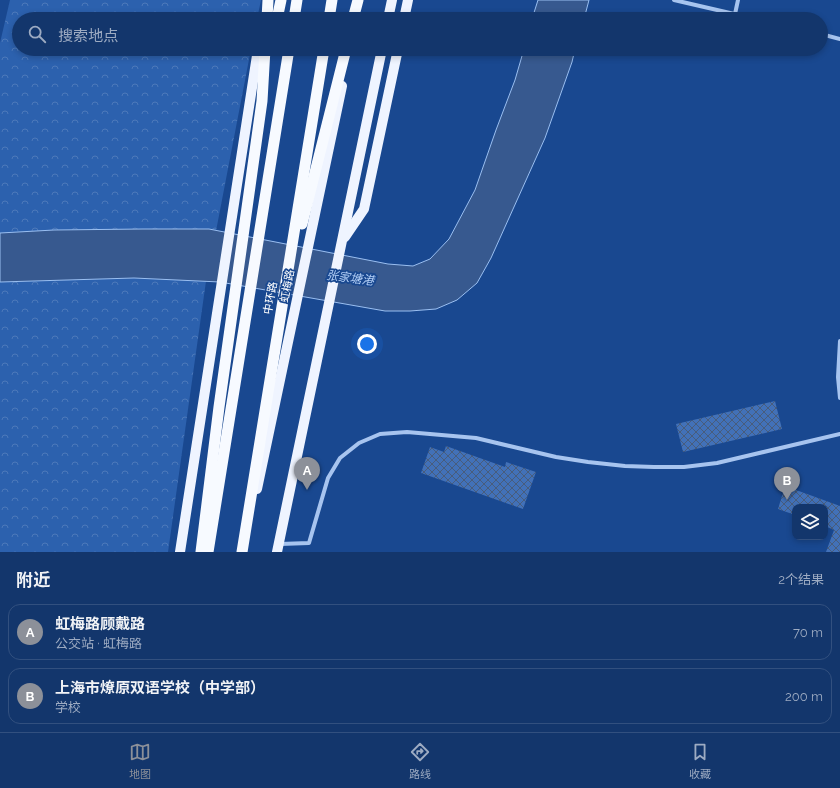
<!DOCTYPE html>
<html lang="zh">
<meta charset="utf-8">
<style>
body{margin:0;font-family:Raleway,"Noto Sans SC",sans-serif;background:#1c3e72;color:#f1f3f6}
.controls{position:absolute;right:12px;bottom:12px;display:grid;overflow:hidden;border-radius:8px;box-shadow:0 2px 6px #0003}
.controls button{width:36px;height:36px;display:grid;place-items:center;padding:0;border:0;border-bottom:1px solid #32507f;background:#13366c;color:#f1f3f6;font:20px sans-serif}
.you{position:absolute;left:367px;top:344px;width:14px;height:14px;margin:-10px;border:3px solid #fff;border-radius:50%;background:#1a73e8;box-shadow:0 0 0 6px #1a73e833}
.badge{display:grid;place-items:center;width:26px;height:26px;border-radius:50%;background:#8c9099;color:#fff;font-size:13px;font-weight:700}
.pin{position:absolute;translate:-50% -33px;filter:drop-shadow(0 1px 2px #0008)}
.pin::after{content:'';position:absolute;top:21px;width:14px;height:12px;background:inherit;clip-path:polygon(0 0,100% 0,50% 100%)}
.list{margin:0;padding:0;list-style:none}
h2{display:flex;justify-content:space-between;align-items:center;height:52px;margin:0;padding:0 16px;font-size:17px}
h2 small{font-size:13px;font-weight:400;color:#9dabc2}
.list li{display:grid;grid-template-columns:26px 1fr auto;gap:12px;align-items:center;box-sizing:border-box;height:56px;margin:0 8px 8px;padding:0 8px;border:1px solid #32507f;border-radius:12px}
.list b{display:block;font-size:15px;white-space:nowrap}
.list p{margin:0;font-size:13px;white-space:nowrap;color:#9dabc2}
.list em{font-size:13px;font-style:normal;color:#9dabc2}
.icon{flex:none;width:22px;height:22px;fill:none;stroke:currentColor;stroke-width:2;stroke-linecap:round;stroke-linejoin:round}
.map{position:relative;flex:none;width:840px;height:552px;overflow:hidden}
.search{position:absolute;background:#13366c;box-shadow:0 2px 6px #0003;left:12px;right:12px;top:12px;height:44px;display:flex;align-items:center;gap:10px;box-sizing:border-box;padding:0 14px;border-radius:22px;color:#9dabc2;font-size:15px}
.sheet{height:180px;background:#13366c}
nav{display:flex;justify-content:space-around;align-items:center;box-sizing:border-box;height:56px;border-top:1px solid #32507f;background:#13366c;font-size:11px;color:#9dabc2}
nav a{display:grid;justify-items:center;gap:2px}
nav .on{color:#8c9099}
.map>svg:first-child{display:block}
</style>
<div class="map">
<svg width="840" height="552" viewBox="0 0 840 552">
<defs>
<pattern id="park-crowns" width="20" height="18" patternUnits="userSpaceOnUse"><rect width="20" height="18" fill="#2c61ae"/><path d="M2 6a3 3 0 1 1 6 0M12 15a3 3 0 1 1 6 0" fill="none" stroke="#4c79ba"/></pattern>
<pattern id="building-cross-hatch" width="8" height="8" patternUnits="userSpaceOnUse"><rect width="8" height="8" fill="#4271b8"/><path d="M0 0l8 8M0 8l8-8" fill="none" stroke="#485d7d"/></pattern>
</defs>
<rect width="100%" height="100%" fill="#194890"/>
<!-- park -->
<g fill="url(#park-crowns)">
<polygon points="10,0 261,0 257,19 19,19 19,49 251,49 216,231 143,229 0,234 0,43"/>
<polygon points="134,278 206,281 168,552 0,552 0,282"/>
</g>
<!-- water -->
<g fill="#37598f" stroke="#9abff1">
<polygon points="538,0 589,0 584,19 532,19"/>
<polygon points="524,49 575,49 572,62 545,138 491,258 477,283 457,300 436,309 410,311 385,311 220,282 134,278 0,282 0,233 54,230 143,229 209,229 388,264 413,266 430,259 449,239 475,190 496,130 515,80"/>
</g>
<!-- building -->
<g fill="url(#building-cross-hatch)">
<polygon points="775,401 782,429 683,452 676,424"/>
<polygon points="446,446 505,467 506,462 536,472 523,509 421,473 430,447 444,452"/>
<polygon points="785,486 840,506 840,552 826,552 834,530 825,526 825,507 795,507 795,515 778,509"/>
</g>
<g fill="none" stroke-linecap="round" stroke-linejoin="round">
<!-- minor -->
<g stroke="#a7c4ef" stroke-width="4">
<polyline points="674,0 756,19"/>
<polyline points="735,14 738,0"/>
<polyline points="821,34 840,39"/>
<polyline points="840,341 838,377 840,398"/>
<polyline points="280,544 309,543 328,478 340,458 359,443 380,434 407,432 476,438 556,457 588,462 625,466 654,467 684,467 717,463 840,434"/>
</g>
<!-- primary -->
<g stroke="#eff4ff" stroke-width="10">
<polyline points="388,19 392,0"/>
<polyline points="404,19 408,0"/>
<polyline points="345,237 364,209 398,49"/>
<polyline points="257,489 342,86"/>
<polyline points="180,552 258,49"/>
<polyline points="277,552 382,49"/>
</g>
<!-- trunk -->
<g stroke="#f7faff" stroke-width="11">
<polyline points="267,19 268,0"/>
<polyline points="277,19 281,0"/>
<polyline points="294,19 297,0"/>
<polyline points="329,19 332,0"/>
<polyline points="353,19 358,0"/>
<polyline points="302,224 346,49"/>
<polyline points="201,552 219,407 262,101 265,49"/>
<polyline points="208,552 289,49"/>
<polyline points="242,552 324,49"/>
</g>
</g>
<g text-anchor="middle" stroke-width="3.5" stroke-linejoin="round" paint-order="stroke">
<!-- street labels -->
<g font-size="11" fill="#fff" stroke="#194890">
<text transform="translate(287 286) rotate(-79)" y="4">虹梅路</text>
<text transform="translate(270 298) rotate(-80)" y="4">中环路</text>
</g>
<!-- water labels -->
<g font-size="12" font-style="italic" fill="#b3cff6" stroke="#194890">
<text transform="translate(350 278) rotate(7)" y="4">张家塘港</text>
</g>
</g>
</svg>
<div class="controls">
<button><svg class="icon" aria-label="layers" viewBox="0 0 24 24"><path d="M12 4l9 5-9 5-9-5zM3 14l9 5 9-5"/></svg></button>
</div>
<div class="you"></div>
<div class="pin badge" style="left:307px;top:490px">A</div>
<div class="pin badge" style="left:787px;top:500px">B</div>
<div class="search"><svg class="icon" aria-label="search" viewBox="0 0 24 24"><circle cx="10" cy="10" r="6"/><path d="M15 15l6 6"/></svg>搜索地点</div>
</div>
<section class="sheet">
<h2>附近<small>2个结果</small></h2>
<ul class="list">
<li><span class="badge">A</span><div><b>虹梅路顾戴路</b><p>公交站 · 虹梅路</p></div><em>70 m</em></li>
<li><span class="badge">B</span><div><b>上海市燎原双语学校（中学部）</b><p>学校</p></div><em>200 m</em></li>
</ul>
</section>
<nav>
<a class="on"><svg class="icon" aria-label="map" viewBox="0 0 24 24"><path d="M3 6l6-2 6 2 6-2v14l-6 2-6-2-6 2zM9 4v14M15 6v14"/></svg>地图</a>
<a><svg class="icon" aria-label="directions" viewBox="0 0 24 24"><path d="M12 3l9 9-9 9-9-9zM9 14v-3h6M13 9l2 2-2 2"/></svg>路线</a>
<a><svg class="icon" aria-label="saved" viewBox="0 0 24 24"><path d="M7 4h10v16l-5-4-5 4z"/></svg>收藏</a>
</nav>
